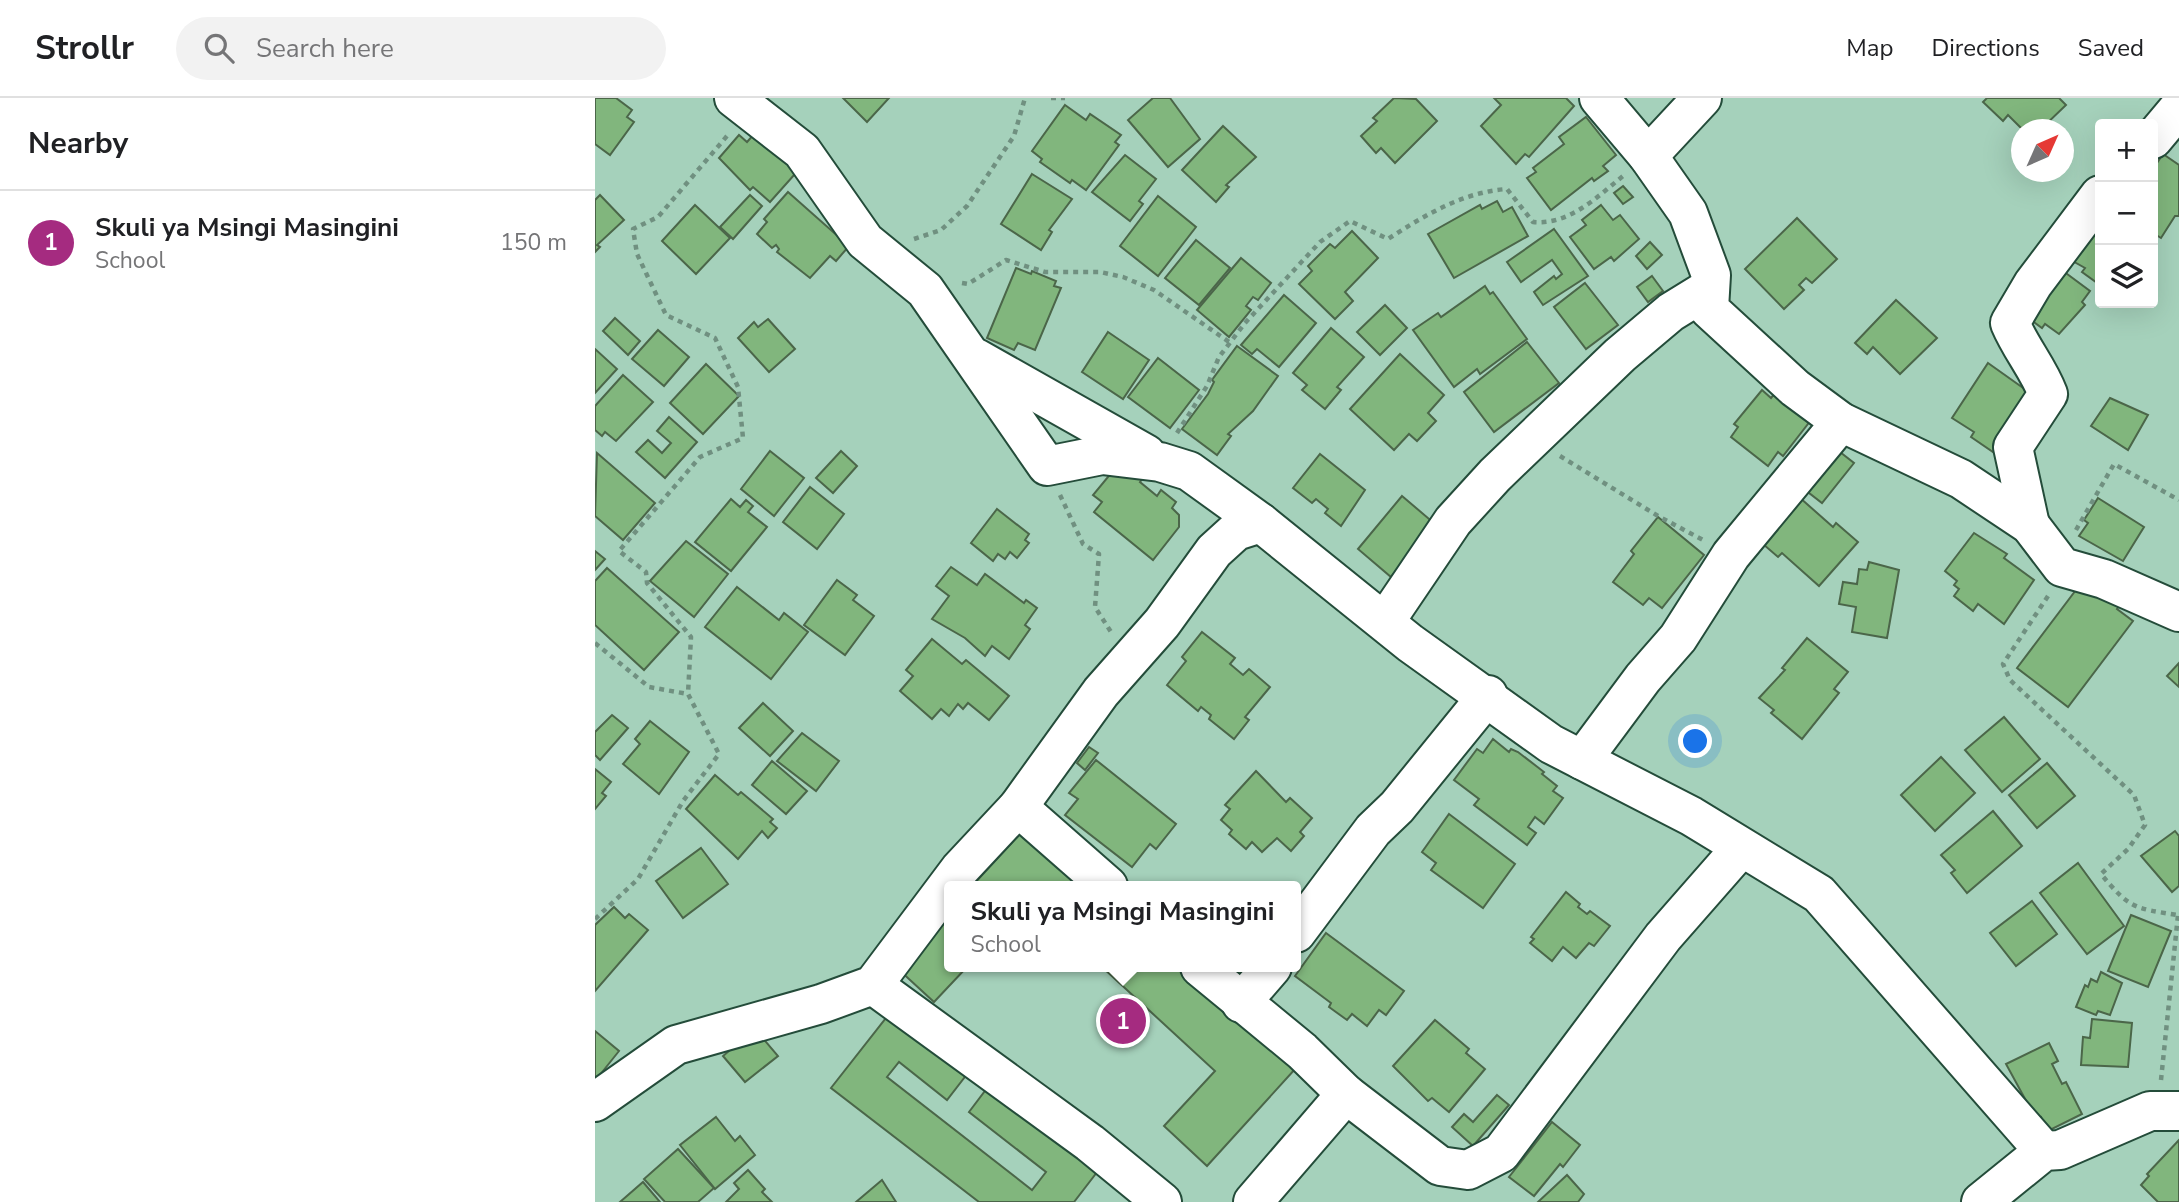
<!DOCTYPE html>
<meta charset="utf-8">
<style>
body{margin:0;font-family:"Nunito Sans",sans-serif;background:#f2f2f2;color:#202124}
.controls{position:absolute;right:21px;top:21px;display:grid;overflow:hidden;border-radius:7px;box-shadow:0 7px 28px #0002}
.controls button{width:63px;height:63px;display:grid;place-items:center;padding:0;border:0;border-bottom:2px solid #e0e0e0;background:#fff;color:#202124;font:35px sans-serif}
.compass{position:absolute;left:1416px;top:21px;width:63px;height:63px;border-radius:50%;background:#fff;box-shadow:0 7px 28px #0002;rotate:45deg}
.you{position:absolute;left:1101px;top:644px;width:24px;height:24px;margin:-18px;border:5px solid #fff;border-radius:50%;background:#1a73e8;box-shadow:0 0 0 10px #1a73e833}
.badge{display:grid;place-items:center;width:46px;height:46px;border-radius:50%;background:#a52b80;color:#fff;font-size:23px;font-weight:700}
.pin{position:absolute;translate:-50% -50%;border:4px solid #fff;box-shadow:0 2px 7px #0006}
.popup{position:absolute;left:349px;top:783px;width:357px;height:91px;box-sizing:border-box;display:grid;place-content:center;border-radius:7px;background:#fff;filter:drop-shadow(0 2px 5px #0005);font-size:23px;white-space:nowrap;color:#757577}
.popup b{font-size:26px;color:#202124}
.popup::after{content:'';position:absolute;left:50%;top:100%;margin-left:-14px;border:14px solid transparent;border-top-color:#fff}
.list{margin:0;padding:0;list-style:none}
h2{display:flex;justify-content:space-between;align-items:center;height:91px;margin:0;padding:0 28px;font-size:30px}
h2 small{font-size:23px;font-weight:400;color:#757577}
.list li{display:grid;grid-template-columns:46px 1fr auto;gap:21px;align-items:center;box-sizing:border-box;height:105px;padding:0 28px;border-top:2px solid #e0e0e0}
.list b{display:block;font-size:26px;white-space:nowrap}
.list p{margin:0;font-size:23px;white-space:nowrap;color:#757577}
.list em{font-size:23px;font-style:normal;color:#757577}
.icon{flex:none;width:38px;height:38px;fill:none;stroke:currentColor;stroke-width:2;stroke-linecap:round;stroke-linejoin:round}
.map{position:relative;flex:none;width:1584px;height:1104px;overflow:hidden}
header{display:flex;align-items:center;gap:42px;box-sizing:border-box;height:98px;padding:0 35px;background:#fff;border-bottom:2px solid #e0e0e0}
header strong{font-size:33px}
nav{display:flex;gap:38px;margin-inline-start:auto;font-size:24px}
.search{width:490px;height:63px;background:#f2f2f2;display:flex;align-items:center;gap:18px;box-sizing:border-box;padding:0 24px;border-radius:38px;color:#757577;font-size:26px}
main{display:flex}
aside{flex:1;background:#fff}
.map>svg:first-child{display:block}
</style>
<header>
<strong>Strollr</strong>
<div class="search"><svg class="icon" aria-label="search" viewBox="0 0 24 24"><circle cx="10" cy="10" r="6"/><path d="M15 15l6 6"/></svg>Search here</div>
<nav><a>Map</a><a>Directions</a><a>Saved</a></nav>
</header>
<main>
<aside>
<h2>Nearby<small></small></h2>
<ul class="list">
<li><span class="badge">1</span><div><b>Skuli ya Msingi Masingini</b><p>School</p></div><em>150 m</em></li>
</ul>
</aside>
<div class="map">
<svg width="1584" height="1104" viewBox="0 0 1584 1104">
<rect width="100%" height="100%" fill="#a5d1bb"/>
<!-- building -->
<g fill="#81b67d" stroke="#4b6649" stroke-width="2">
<polygon points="0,0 21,0 37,12 32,19 39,24 15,57 0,46"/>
<polygon points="248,0 294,0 272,24"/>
<polygon points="558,0 575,0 605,41 573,69 533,22"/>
<polygon points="799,0 821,1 842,23 800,65 786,50 781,55 766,38 782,23 778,20"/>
<polygon points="899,0 971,0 979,8 934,59 930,56 921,66 886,28 906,7"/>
<polygon points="1392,0 1464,0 1471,7 1445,32 1428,32 1413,17 1408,23 1388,4"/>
<polygon points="470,7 491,22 495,16 526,37 520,44 524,47 491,92 477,82 475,85 445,64 447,61 437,53"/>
<polygon points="991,19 1021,57 1008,68 1013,73 999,83 997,80 956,112 932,80 941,74 938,70 969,46 964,39"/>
<polygon points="170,24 208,67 175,104 158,89 155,92 124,60 144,37 152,44"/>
<polygon points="628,28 661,59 631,87 634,89 621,104 587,72"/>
<polygon points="1568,56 1584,67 1584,118 1580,118 1566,140 1558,135 1558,71"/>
<polygon points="530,57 561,81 544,103 548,106 535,123 497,94"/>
<polygon points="437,76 477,101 454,132 457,134 446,152 406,126"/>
<polygon points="1028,88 1038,99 1028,106 1019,95"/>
<polygon points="193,94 254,148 241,163 235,158 215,180 182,154 184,151 181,147 177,150 162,136 172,124 169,121"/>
<polygon points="5,97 29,122 2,147 5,149 0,154 0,102"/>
<polygon points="155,97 167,108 138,141 125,129"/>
<polygon points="563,98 601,129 563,178 525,148"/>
<polygon points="902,103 908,114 917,109 933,138 859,180 833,136 885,107 887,111"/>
<polygon points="100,107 135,140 101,176 67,143"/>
<polygon points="1006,107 1018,122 1025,117 1044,141 1019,163 1016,159 999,171 975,139 991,127 987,122"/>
<polygon points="1202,120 1242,161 1217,185 1211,180 1204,187 1209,192 1189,211 1150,171"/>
<polygon points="1490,121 1505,131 1505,187 1487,174 1490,170 1465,156"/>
<polygon points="959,131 993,178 948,207 939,194 959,178 961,181 967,176 957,162 926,184 912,164"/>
<polygon points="757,133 783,160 750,194 758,203 740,221 704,186 717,173 713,168 735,146 740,150"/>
<polygon points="601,142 635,170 604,207 570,180"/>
<polygon points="1055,144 1067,157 1052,171 1041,158"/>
<polygon points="646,160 676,185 663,202 658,199 651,208 656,212 634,239 602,212"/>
<polygon points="1460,167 1495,193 1487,204 1490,207 1464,236 1450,226 1447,230 1425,214"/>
<polygon points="421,170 436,176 437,173 461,183 459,188 466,190 440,252 423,245 419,252 392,240"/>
<polygon points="1057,178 1068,193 1053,204 1042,189"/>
<polygon points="990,185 1023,227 991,251 959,209"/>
<polygon points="890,188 895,196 898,194 932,241 885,276 882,271 859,289 818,232 843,215 846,219"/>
<polygon points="689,197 721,225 684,269 662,251 657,256 646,247"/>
<polygon points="1301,202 1342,240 1305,276 1278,249 1272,256 1260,245"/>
<polygon points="790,207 812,230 785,257 762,234"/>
<polygon points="20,220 45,243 33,257 8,233"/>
<polygon points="173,221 200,251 174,274 143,240 159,224 163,229"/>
<polygon points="736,230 769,259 742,289 746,292 730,311 707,292 712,287 698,275"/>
<polygon points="63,232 94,259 69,288 37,261"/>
<polygon points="513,234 554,262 528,301 487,274"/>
<polygon points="932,244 964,285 899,334 869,294"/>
<polygon points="642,248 683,278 658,313 633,336 636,338 622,357 587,331 613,296 619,284 617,282"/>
<polygon points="0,251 22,271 0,295"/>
<polygon points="805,256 849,297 833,315 841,323 822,343 814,336 799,352 755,311"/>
<polygon points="563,260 604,292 575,330 533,299"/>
<polygon points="1393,265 1438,297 1401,356 1376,339 1379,334 1357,320"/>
<polygon points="111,266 144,298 108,336 75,305"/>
<polygon points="28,277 58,304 21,343 10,334 7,338 0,332 0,308"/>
<polygon points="1167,292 1176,300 1181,294 1216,322 1188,358 1183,354 1173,368 1136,339 1143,329 1139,326"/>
<polygon points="1515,300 1553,317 1533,352 1496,328"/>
<polygon points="74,319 102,344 70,380 41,354 53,342 67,355 76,345 62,333"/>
<polygon points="175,353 209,380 179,418 146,391"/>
<polygon points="246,353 262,368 238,395 221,380"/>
<polygon points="1245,354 1259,365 1227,405 1209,391 1221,376 1225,379"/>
<polygon points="2,355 60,405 28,442 0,418"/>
<polygon points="725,356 770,392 746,428 730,415 733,411 721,401 717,405 698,390"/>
<polygon points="527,362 549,379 545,384 562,398 566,392 581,404 577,410 584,417 584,429 558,462 499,414 507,404 498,397"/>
<polygon points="215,389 249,416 222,451 188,424"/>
<polygon points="807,398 840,426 796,479 763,451"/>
<polygon points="1204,399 1238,429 1241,425 1263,444 1224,488 1187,455 1183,459 1161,440"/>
<polygon points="1503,400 1549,429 1528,463 1484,438 1493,425 1489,422"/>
<polygon points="136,401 145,409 151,402 158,408 153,414 172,429 136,473 100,444"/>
<polygon points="402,411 434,436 430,442 434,445 422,460 415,454 410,461 403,456 398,463 376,445"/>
<polygon points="1063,419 1109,457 1067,510 1054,500 1048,507 1018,484 1039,456 1036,453"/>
<polygon points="1379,435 1412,456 1409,460 1439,482 1409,526 1383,506 1378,513 1359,498 1364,491 1359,487 1362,483 1350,473"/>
<polygon points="91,443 133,476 99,519 55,483"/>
<polygon points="0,453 10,461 0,472"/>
<polygon points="1274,464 1304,472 1292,540 1257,534 1261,509 1244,506 1248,484 1262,486 1264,471 1272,472"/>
<polygon points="356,469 382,487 390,476 429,505 431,502 442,510 430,527 435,531 414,561 397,548 390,558 370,540 337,521 354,498 341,488"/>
<polygon points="12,470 84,534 49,572 0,527 0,483"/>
<polygon points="242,482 262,497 258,502 279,518 250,557 209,527"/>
<polygon points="1487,484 1527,504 1522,511 1538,523 1473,609 1422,570"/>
<polygon points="142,489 184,522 189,515 213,534 176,581 110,529"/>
<polygon points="607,534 640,560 635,566 648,577 654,571 675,589 650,619 654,622 639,641 614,621 616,617 606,609 603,613 572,587 591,563 587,559"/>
<polygon points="1212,540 1253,574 1239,591 1244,595 1207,641 1176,615 1179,612 1164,600 1190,572 1187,570"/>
<polygon points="337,541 367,566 371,562 414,598 394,622 373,605 368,611 363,606 354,618 346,611 337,621 305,593 318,578 311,572"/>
<polygon points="1584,565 1584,589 1572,578"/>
<polygon points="168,605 198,633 175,658 144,630"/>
<polygon points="17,617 33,630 5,662 0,657 0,634"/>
<polygon points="1409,619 1445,661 1407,694 1370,652"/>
<polygon points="55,623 94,654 64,696 28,666 45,646 40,641"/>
<polygon points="207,635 244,663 221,693 182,663"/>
<polygon points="898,641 914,654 916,651 923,654 949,674 947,676 962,688 958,693 968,700 949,726 940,719 933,729 941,735 932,747 879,707 884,701 859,682 882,651 888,655"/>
<polygon points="494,649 503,655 490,672 482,665"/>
<polygon points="1346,659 1380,695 1340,733 1306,697"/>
<polygon points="501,662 581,726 561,751 555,746 537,769 470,717 483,701 474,695"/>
<polygon points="177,663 212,693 191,716 157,687"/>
<polygon points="1452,665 1480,698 1442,730 1414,697"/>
<polygon points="0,671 16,684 7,695 11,698 0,711"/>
<polygon points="661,673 691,704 695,700 717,720 705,734 709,738 696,753 682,740 667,754 657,744 651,751 634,736 637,732 626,722 635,711 630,707"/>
<polygon points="120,677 143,697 146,694 178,721 175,724 182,730 173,740 167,733 143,761 91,711"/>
<polygon points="1398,713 1427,748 1372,795 1356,775 1360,772 1346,757"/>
<polygon points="854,716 920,766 888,810 836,772 841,765 827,754"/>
<polygon points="435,725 504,788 377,788"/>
<polygon points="1580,733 1584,738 1584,788 1577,794 1546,758"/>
<polygon points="106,750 133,786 88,820 61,783"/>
<polygon points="1483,765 1529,828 1492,856 1445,795"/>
<polygon points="971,794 985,806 983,809 992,816 995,813 1015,828 999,848 994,845 981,860 968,849 957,863 935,845 939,841 936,839"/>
<polygon points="1437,803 1462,836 1421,868 1395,835"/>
<polygon points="19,809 30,820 34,816 53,832 0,893 0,827"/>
<polygon points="355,813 355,869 372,869 339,904 302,870"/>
<polygon points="1536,817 1576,833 1553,889 1513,873"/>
<polygon points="731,835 809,893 791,917 784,912 772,928 757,916 752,922 734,909 736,905 700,878"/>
<polygon points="507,869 591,869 701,970 612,1068 569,1028 620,973"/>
<polygon points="1506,874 1527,885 1515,917 1503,913 1501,917 1481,909 1490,887 1493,889 1496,881 1502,884"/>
<polygon points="298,911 376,971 352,1002 304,964 292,979 437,1092 451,1074 374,1014 396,985 506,1069 479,1104 384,1104 236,990"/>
<polygon points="1497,921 1537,925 1533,969 1486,967 1488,939 1495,940"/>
<polygon points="840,922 874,951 871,955 890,971 854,1014 837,1000 833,1003 798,968"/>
<polygon points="160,931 183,958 150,984 128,958"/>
<polygon points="0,933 24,953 0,983"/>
<polygon points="1454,945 1463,963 1457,966 1467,986 1471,984 1487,1016 1453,1033 1446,1019 1441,1021 1411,966"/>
<polygon points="902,997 914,1007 878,1048 857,1029 869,1016 878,1024"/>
<polygon points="121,1019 140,1043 145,1038 160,1057 120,1091 85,1047"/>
<polygon points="957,1024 985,1047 968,1069 965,1066 939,1098 914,1079"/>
<polygon points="1584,1042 1584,1104 1563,1104 1546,1087 1554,1078 1552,1076"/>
<polygon points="83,1051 119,1090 103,1104 70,1104 49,1081"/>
<polygon points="153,1072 170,1091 167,1094 177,1104 131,1104 144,1091 139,1085"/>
<polygon points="972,1077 989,1096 983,1104 943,1104"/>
<polygon points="287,1082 301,1104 261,1104"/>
<polygon points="48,1084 65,1104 25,1104"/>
</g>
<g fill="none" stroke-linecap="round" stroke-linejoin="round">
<defs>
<g id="minor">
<polyline points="139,0 207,53 270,143 330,192 452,368 507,357 565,364 594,373 666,425 815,545 956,646 1096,718 1224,796 1449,1053"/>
<polyline points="1004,0 1053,58 1093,115 1116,177 1114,211 1200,290 1246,324 1366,381 1435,427 1467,469 1509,481 1584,514"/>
<polyline points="1558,41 1584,10"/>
<polyline points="1053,58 1107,0"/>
<polyline points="381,260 551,356"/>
<path d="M 1435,427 L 1418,349 L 1453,296 C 1443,270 1426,251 1415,225 L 1438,186 L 1505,97"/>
<polyline points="791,522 858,423 900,377 1025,257 1076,214 1115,190"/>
<polyline points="987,662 1048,580 1083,540 1136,457 1246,324"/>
<polyline points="423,709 513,788"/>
<polyline points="701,835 778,732 802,709 893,597"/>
<polyline points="605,869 707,953 751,996 845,1068 873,1072 906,1055 1068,839 1146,750"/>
<polyline points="278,887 495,1045 567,1104"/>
<polyline points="646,905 677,869"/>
<polyline points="0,1004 81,947 226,906 278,887 365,771 423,709 506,594 567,525 619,453 641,433 666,425"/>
<polyline points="658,1104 751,996"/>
<polyline points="1386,1104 1449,1053 1465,1052 1555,1013 1584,1013"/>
</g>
</defs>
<!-- minor casing -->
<use href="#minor" stroke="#244c3a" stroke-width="42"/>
<!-- path -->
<g stroke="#709080" stroke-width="4.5" stroke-dasharray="5 5" stroke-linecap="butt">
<polyline points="456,0 470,0"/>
<polyline points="319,141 346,132 372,108 419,38 430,0"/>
<polyline points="367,185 373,186 411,162 450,174 505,174 528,179 559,192 637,246"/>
<path d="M 582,335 L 612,288 L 624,259 L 650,225 L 725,144 L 755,123 L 793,141 C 830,117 868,94 912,91 L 938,124 C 974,127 1001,100 1028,78"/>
<polyline points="965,358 1063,418 1108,442"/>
<polyline points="465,397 488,446 504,456 500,509 516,534"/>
<polyline points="1481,432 1519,366 1584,402"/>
<path d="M 1453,498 L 1408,566 L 1415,582 L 1539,697 L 1550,727 L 1533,751 L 1506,776 C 1535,811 1539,810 1582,817"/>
<polyline points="0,545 54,589 93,596"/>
<polyline points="0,821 43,781 88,703 124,656 93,596 96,539 52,485 51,474 24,453 105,359 148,340 143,289 120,240 71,217 42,156 38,131 63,119 132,38"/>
<polyline points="1566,982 1583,817"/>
</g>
<!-- minor -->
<use href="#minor" stroke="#fff" stroke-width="38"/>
</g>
</svg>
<div class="controls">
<button>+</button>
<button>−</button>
<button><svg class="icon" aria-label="layers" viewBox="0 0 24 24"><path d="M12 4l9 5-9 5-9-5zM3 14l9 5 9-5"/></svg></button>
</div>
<svg class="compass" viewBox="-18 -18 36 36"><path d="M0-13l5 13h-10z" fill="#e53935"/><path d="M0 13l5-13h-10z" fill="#757577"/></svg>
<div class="you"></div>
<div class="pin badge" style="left:528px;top:923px">1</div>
<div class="popup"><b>Skuli ya Msingi Masingini</b>School</div>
</div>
</main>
